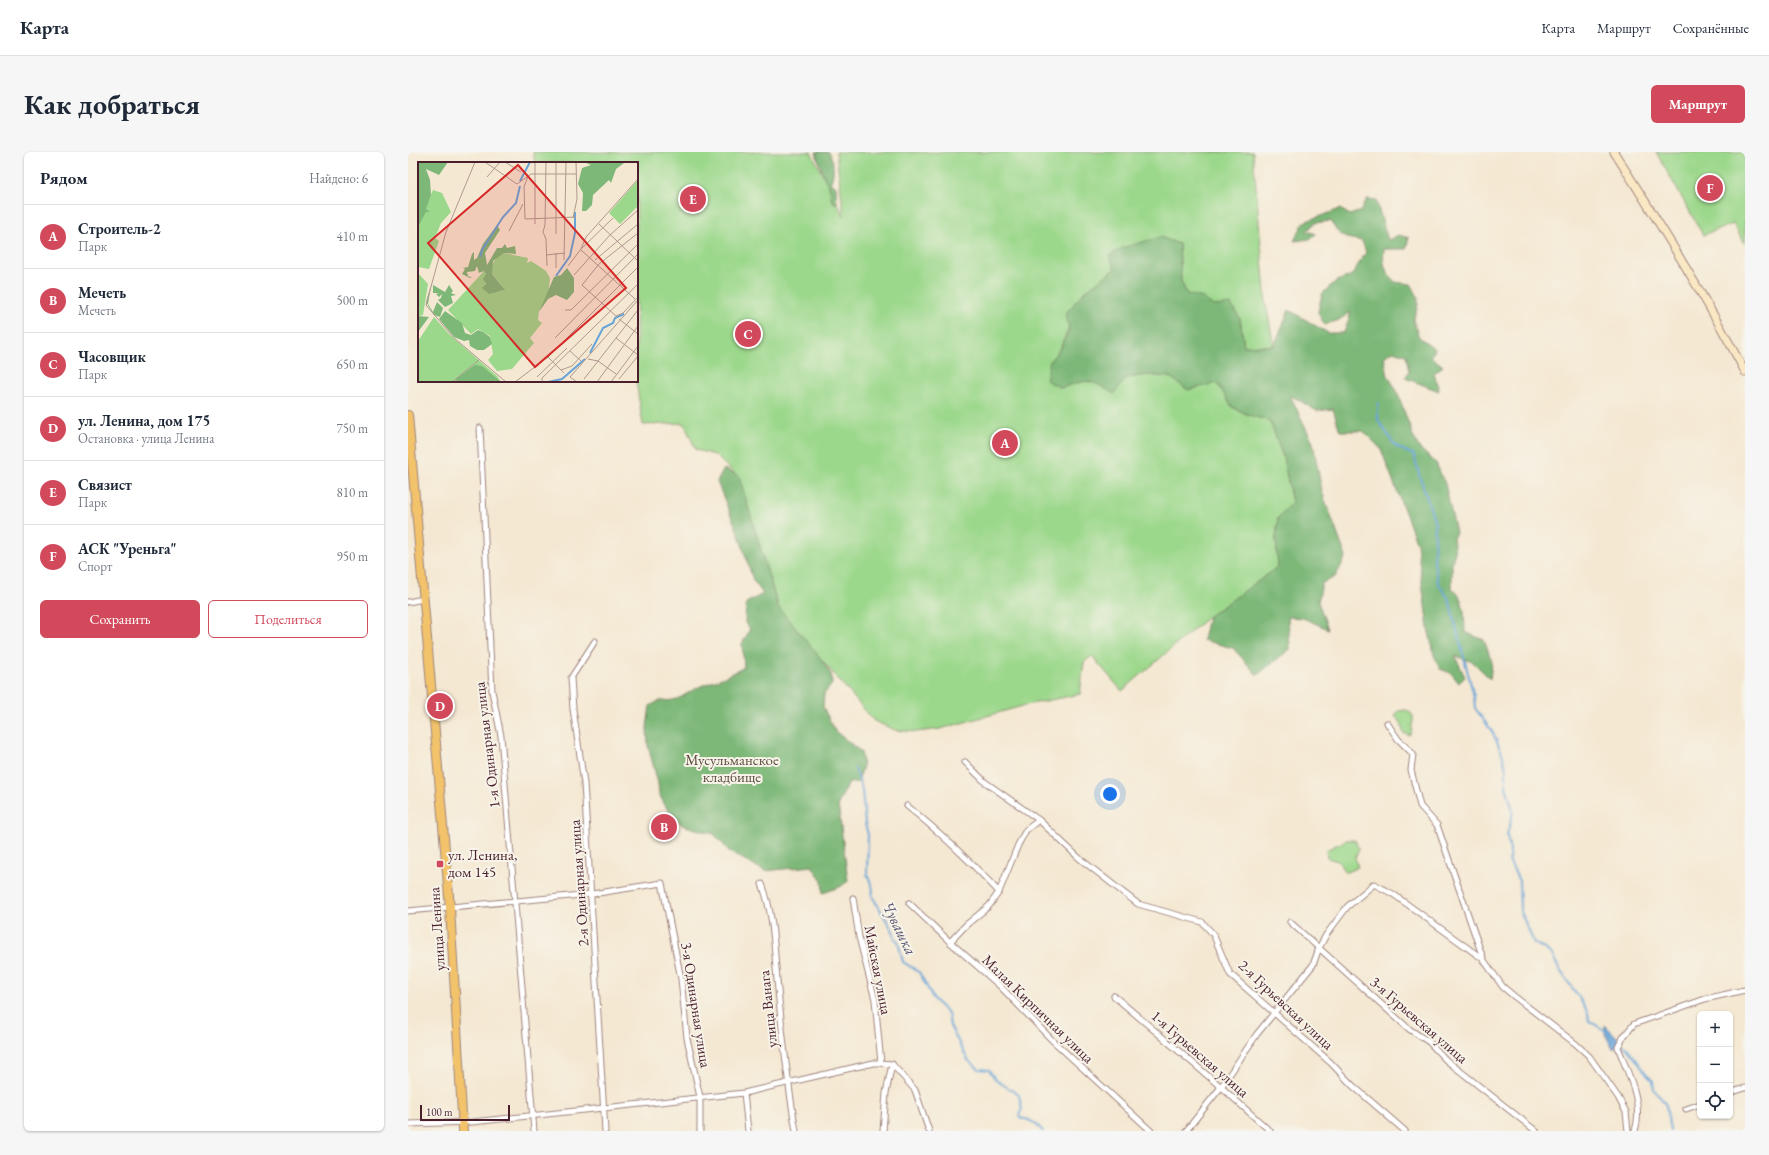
<!DOCTYPE html>
<html lang="ru">
<meta charset="utf-8">
<style>
body{margin:0;font-family:"EB Garamond",serif;background:#f6f6f7;color:#1f2937}
.controls{position:absolute;right:12px;bottom:12px;display:grid;overflow:hidden;border-radius:6px;box-shadow:0 1px 3px #0004}
.controls button{width:36px;height:36px;display:grid;place-items:center;padding:0;border:0;border-bottom:1px solid #e0e1e3;background:#fff;color:#1f2937;font:20px sans-serif}
.scale{position:absolute;left:12px;bottom:10px;width:90px;box-sizing:border-box;padding-left:4px;border:2px solid #4a1f2b;border-top:0;font-size:11px;line-height:14px;white-space:nowrap;color:#4a1f2b;-webkit-text-stroke:3px #f7f3e8;paint-order:stroke}
.you{position:absolute;left:702px;top:642px;width:14px;height:14px;margin:-10px;border:3px solid #fff;border-radius:50%;background:#1a73e8;box-shadow:0 0 0 6px #1a73e833}
.badge{display:grid;place-items:center;width:26px;height:26px;border-radius:50%;background:#d1495b;color:#fff;font-size:13px;font-weight:700}
.pin{position:absolute;translate:-50% -50%;border:2px solid #fff;box-shadow:0 1px 4px #0006}
.list{margin:0;padding:0;list-style:none}
h2{display:flex;justify-content:space-between;align-items:center;height:52px;margin:0;padding:0 16px;font-size:17px}
h2 small{font-size:13px;font-weight:400;color:#747a83}
.list li{display:grid;grid-template-columns:26px 1fr auto;gap:12px;align-items:center;box-sizing:border-box;height:64px;padding:0 16px;border-top:1px solid #e0e1e3}
.list b{display:block;font-size:15px;white-space:nowrap}
.list p{margin:0;font-size:13px;white-space:nowrap;color:#747a83}
.list em{font-size:13px;font-style:normal;color:#747a83}
.actions{display:flex;gap:8px;padding:12px 16px}
.actions a{flex:1;padding:9px 0;border:1px solid #d1495b;border-radius:6px;text-align:center;font-size:14px;color:#d1495b}
.actions .main{background:#d1495b;color:#fff}
.icon{flex:none;width:22px;height:22px;fill:none;stroke:currentColor;stroke-width:2;stroke-linecap:round;stroke-linejoin:round}
.map{position:relative;flex:none;width:1337px;height:979px;overflow:hidden;border-radius:6px}
header{display:flex;align-items:center;gap:24px;box-sizing:border-box;height:56px;padding:0 20px;background:#fff;border-bottom:1px solid #e0e1e3}
header strong{font-size:19px}
nav{display:flex;gap:22px;margin-inline-start:auto;font-size:14px}
.intro{display:flex;align-items:center;justify-content:space-between;box-sizing:border-box;height:96px;padding:0 24px}
h1{margin:0;font-size:28px}
.button{padding:10px 18px;border-radius:6px;background:#d1495b;color:#fff;font-size:14px;font-weight:700}
main{display:flex;gap:24px;padding:0 24px}
aside{flex:1;background:#fff;border-radius:6px;box-shadow:0 1px 3px #0004}
.map>svg:first-child{display:block}
</style>
<header>
<strong>Карта</strong>
<nav><a>Карта</a><a>Маршрут</a><a>Сохранённые</a></nav>
</header>
<div class="intro"><h1>Как добраться</h1><a class="button">Маршрут</a></div>
<main>
<aside>
<h2>Рядом<small>Найдено: 6</small></h2>
<ul class="list">
<li><span class="badge">A</span><div><b>Строитель-2</b><p>Парк</p></div><em>410 m</em></li>
<li><span class="badge">B</span><div><b>Мечеть</b><p>Мечеть</p></div><em>500 m</em></li>
<li><span class="badge">C</span><div><b>Часовщик</b><p>Парк</p></div><em>650 m</em></li>
<li><span class="badge">D</span><div><b>ул. Ленина, дом 175</b><p>Остановка · улица Ленина</p></div><em>750 m</em></li>
<li><span class="badge">E</span><div><b>Связист</b><p>Парк</p></div><em>810 m</em></li>
<li><span class="badge">F</span><div><b>АСК &quot;Уреньга&quot;</b><p>Спорт</p></div><em>950 m</em></li>
</ul>
<div class="actions"><a class="main">Сохранить</a><a>Поделиться</a></div>
</aside>
<div class="map">
<svg width="1337" height="979" viewBox="0 0 1337 979">
<rect width="100%" height="100%" fill="#f7f3e8"/>
<filter id="ink" filterUnits="userSpaceOnUse"><feTurbulence type="fractalNoise" baseFrequency=".025" numOctaves="2"/><feDisplacementMap in="SourceGraphic" scale="8" xChannelSelector="R" yChannelSelector="G"/><feConvolveMatrix kernelMatrix="1 2 1 2 8 2 1 2 1" color-interpolation-filters="sRGB"/></filter>
<filter id="wash" filterUnits="userSpaceOnUse"><feTurbulence type="fractalNoise" baseFrequency=".012" numOctaves="4" result="noise"/><feDisplacementMap in="SourceGraphic" scale="16" xChannelSelector="R" yChannelSelector="G"/><feGaussianBlur stdDeviation="0.9" result="paint"/><feColorMatrix in="noise" values="0 0 0 0 0 0 0 0 0 0 0 0 0 0 0 0 0 1.4 0 .05"/><feComposite in="paint" operator="in"/></filter>
<g filter="url(#wash)">
<rect width="100%" height="100%" fill="#f4e8d2"/>
<!-- green -->
<g fill="#9cd88c" stroke="#737c5c">
<path d="M 125,0 L 403,0 L 436,64 L 428,0 L 845,0 L 858,152 L 866,194 L 836,194 L 832,167 L 805,154 L 795,146 L 779,143 L 773,129 L 771,92 L 707,117 L 676,140 L 652,197 L 642,209 L 653,236 C 682,226 681,227 706,241 L 718,226 L 740,223 L 762,225 L 780,237 L 809,231 L 824,255 L 841,263 L 862,269 L 876,308 L 884,351 L 870,366 L 868,387 L 870,415 L 800,465 L 714,539 L 684,504 L 676,510 L 672,542 L 618,553 L 532,577 L 508,580 L 487,578 L 466,569 L 372,459 L 326,321 L 307,303 L 288,298 L 276,271 L 235,273 L 228,229 L 229,11 L 127,11 Z"/>
<polygon points="1248,0 1337,0 1337,92 1325,72 1295,83"/>
<path d="M 998,558 C 1006,562 1006,565 1004,574 C 1003,578 1005,579 1001,583 L 995,581 L 994,572 L 987,564 L 990,559 Z"/>
<polygon points="939,688 947,688 951,698 947,706 950,715 940,720 936,719 930,709 919,706 918,698"/>
</g>
<!-- forest -->
<g fill="#7db878" stroke="#646c52">
<path d="M 408,0 L 421,0 C 426,10 427,22 422,31 L 428,35 L 429,51 L 426,51 C 421,46 424,39 420,33 C 416,26 410,9 408,0 Z"/>
<path d="M 959,47 L 968,48 L 980,88 L 991,83 L 1001,86 L 998,97 L 976,97 C 974,111 977,120 987,130 L 1003,132 C 1013,148 1011,151 1005,168 L 1011,185 L 1027,197 L 1023,205 L 1035,214 L 1026,221 L 1031,239 L 997,226 L 1001,220 L 998,203 L 985,199 L 976,205 L 980,224 L 989,239 L 1005,284 L 1011,296 L 1028,311 L 1037,332 L 1048,381 L 1045,386 L 1047,400 L 1044,410 L 1044,436 C 1058,448 1056,463 1057,480 L 1076,488 L 1084,510 L 1082,527 L 1065,510 L 1047,504 L 1057,525 L 1051,531 L 1043,521 L 1032,517 L 1026,503 L 1020,476 L 1009,392 L 973,297 L 955,279 L 932,279 L 925,257 L 909,259 L 882,243 L 905,291 L 914,340 L 938,405 L 927,425 L 914,431 L 910,450 L 920,477 L 895,466 L 880,465 L 882,497 L 849,523 L 825,496 L 795,488 L 800,465 L 870,415 L 868,387 L 870,366 L 884,350 L 876,308 L 862,269 L 841,263 L 824,255 L 809,231 L 780,238 L 762,225 L 740,223 L 718,226 L 706,242 C 681,227 682,226 653,236 L 638,228 L 642,209 L 652,197 L 661,178 L 658,161 L 676,140 L 707,117 L 701,104 L 714,96 L 752,85 L 771,92 L 773,129 L 779,142 L 795,146 L 805,154 L 823,152 L 832,167 L 836,194 L 866,194 L 881,158 L 920,181 L 936,181 L 943,160 L 929,169 L 916,172 L 910,160 L 914,142 L 927,130 L 944,123 L 958,100 L 954,89 C 934,85 933,87 923,69 L 907,71 L 899,79 L 908,82 L 902,87 L 886,89 L 896,70 L 932,57 L 942,63 L 953,59 Z"/>
<path d="M 316,317 L 331,324 L 370,455 L 410,503 L 423,522 L 424,532 L 416,542 L 415,555 L 427,579 L 453,600 L 455,614 L 450,630 L 441,631 L 430,652 L 440,729 L 432,735 L 415,741 L 414,729 L 404,714 L 357,719 L 322,700 L 306,682 L 274,673 L 258,655 L 251,642 L 250,631 L 240,594 L 239,575 L 242,554 C 255,546 252,550 265,548 C 275,546 283,538 293,534 C 310,527 320,525 336,515 L 334,492 L 342,477 L 337,471 L 338,451 L 355,442 L 345,428 L 330,380 L 309,330 Z"/>
</g>
<!-- water -->
<polygon fill="#67a4d8" stroke="#586282" points="1197,873 1211,887 1210,893 1205,897 1197,882"/>
<g fill="none" stroke-linecap="round" stroke-linejoin="round">
<!-- stream -->
<g stroke="#67a4d8" stroke-width="2">
<polyline points="970,251 970,268 988,295 1006,303 1011,322 1027,371 1026,410 1030,431 1041,447 1066,545 1067,556 1085,581 1094,601 1098,618 1098,634 1105,660 1099,683 1102,698 1101,708 1111,729 1112,758 1126,791 1137,797 1144,803 1151,817 1170,844 1180,861 1181,869 1198,879"/>
<path d="M 447,616 L 454,638 L 457,671 L 460,683 L 459,722 L 465,737 L 464,744 L 485,779 L 487,787 L 490,789 L 495,810 L 511,820 L 526,848 L 540,861 L 542,874 L 560,908 L 571,917 L 581,918 L 588,928 L 611,943 L 614,957 L 611,963 L 613,967 C 621,965 630,974 635,979"/>
<path d="M 1213,892 C 1225,897 1234,921 1245,929 L 1246,937 L 1258,953 L 1262,979"/>
</g>
</g>
</g>
<g filter="url(#ink)">
<g fill="none" stroke-linecap="round" stroke-linejoin="round">
<defs>
<g id="street">
<polyline points="72,276 84,539 93,584 126,979"/>
<polyline points="0,450 15,447"/>
<polyline points="187,489 163,526 165,557 176,631 197,979"/>
<polyline points="979,571 990,587 1005,602 1003,618 1012,654 1029,673 1075,806"/>
<polyline points="557,610 577,630 631,668 671,706 730,752 794,770 805,782 822,822 923,911 944,933 997,979"/>
<path d="M 499,654 C 532,680 562,709 591,740"/>
<path d="M 354,732 C 366,763 366,796 369,828 C 374,879 379,929 388,979"/>
<polyline points="445,746 451,785 467,848 473,911 484,912 478,941 475,979"/>
<polyline points="501,751 542,790 592,834 644,888 743,979"/>
<polyline points="0,759 184,742 254,731 273,827 279,886 292,945 292,979"/>
<polyline points="882,770 1001,877 1021,890 1038,908 1128,979"/>
<polyline points="542,790 558,773 581,754 591,740 610,693 618,678 631,668"/>
<polyline points="706,844 813,935 862,979"/>
<polyline points="484,912 507,938 521,979"/>
<polyline points="336,941 340,979"/>
<polyline points="1322,941 1337,936"/>
<polyline points="1278,957 1292,952"/>
<polyline points="0,972 64,970 336,941 465,911 473,911"/>
<polyline points="778,979 813,935 849,882 905,813 911,796 918,783 939,755 966,732 985,742 1075,807 1095,835 1107,845 1168,892 1181,904 1210,945 1218,960 1220,979"/>
<path d="M 1227,979 C 1236,951 1220,922 1210,895 L 1216,884 L 1226,872 L 1297,847 L 1337,838"/>
</g>
<path id="secondary" d="M 1206,0 C 1252,72 1297,144 1337,220"/>
<polyline id="primary" points="0,263 42,756 55,979"/>
</defs>
<!-- street casing -->
<use href="#street" stroke="#9f847e" stroke-width="7"/>
<!-- secondary casing -->
<use href="#secondary" stroke="#9f847e" stroke-width="9"/>
<!-- primary casing -->
<use href="#primary" stroke="#9f847e" stroke-width="10"/>
<!-- street -->
<use href="#street" stroke="#fff" stroke-width="5"/>
<!-- secondary -->
<use href="#secondary" stroke="#fae7c3" stroke-width="7"/>
<!-- primary -->
<use href="#primary" stroke="#f2c36a" stroke-width="8"/>
</g>
</g>
<!-- markers -->
<rect fill="#d1495b" stroke="#f7f3e8" stroke-width="1.5" x="28" y="708" width="8" height="8" rx="2"/>
<g text-anchor="middle" stroke-width="4" stroke-linejoin="round" paint-order="stroke">
<!-- street labels -->
<g font-size="15" fill="#4a1f2b" stroke="#f7f3e8">
<text transform="translate(79 593) rotate(-97)" y="5">1-я Одинарная улица</text>
<text transform="translate(171 731) rotate(-94)" y="5">2-я Одинарная улица</text>
<text transform="translate(29 777) rotate(-94)" y="5">улица Ленина</text>
<text transform="translate(470 818) rotate(79)" y="5">Майская улица</text>
<text transform="translate(288 853) rotate(81)" y="5">3-я Одинарная улица</text>
<text transform="translate(878 853) rotate(43)" y="5">2-я Гурьевская улица</text>
<text transform="translate(360 857) rotate(-96)" y="5">улица Ванага</text>
<text transform="translate(630 857) rotate(44)" y="5">Малая Кирпичная улица</text>
<text transform="translate(1011 868) rotate(41)" y="5">3-я Гурьевская улица</text>
<text transform="translate(792 902) rotate(41)" y="5">1-я Гурьевская улица</text>
</g>
<!-- park labels -->
<g font-size="15" fill="#5e4d43" stroke="#f7f3e8">
<text x="324" y="613">Мусульманское<tspan x="324" dy="17">кладбище</tspan></text>
</g>
<!-- poi labels -->
<g font-size="15" fill="#4a1f2b" stroke="#f7f3e8" text-anchor="start">
<text x="40" y="708">ул. Ленина,<tspan x="40" dy="17">дом 145</tspan></text>
</g>
<!-- water labels -->
<g font-size="16" font-style="italic" fill="#565470" stroke="#f7f3e8">
<text transform="translate(492 776) rotate(64)" y="6">Чувашка</text>
</g>
</g>
<!-- overview -->
<g transform="translate(10 10)">
<rect width="220" height="220" fill="#f4e8d2"/>
<path d="M 218,20 L 220,20 L 220,44 L 202,62 L 191,51 ZM 15,28 L 24,31 L 33,50 L 23,61 L 17,76 L 21,79 L 11,107 L 0,105 L 0,62 ZM 86,91 L 110,96 L 109,101 L 113,99 L 128,109 L 132,116 L 130,134 L 121,149 L 120,158 L 124,161 L 112,176 L 116,181 L 94,207 L 79,209 L 70,198 L 75,192 L 72,174 L 60,167 L 53,172 L 30,148 L 66,109 L 68,112 L 67,123 L 71,130 L 85,129 L 84,124 L 74,112 L 73,104 L 79,95 ZM 1,112 L 10,122 L 5,153 L 1,154 ZM 16,155 L 31,172 L 79,214 L 83,220 L 0,220 L 0,179 Z" fill="#9cd88c"/>
<path d="M 0,0 L 30,0 L 21,13 L 8,7 L 12,18 L 13,33 L 8,47 L 12,50 L 8,50 L 1,63 ZM 166,0 L 206,1 L 198,7 L 193,21 L 191,18 L 175,33 L 174,43 L 168,49 L 164,49 L 165,31 L 160,22 L 164,6 L 173,3 ZM 79,63 L 82,68 L 67,91 L 69,103 L 79,86 L 84,86 L 87,82 L 89,86 L 97,84 L 98,92 L 86,91 L 75,99 L 74,112 L 87,128 L 71,132 L 64,126 L 68,122 L 65,117 L 68,112 L 66,109 L 61,111 L 59,104 L 57,109 L 49,110 L 50,114 L 54,116 L 52,116 L 44,112 L 47,107 L 45,106 L 50,105 L 54,92 L 56,90 L 56,98 L 59,96 L 65,82 ZM 149,106 L 156,116 L 156,130 L 149,138 L 138,133 L 130,137 L 121,150 L 136,115 L 143,113 ZM 13,123 L 10,142 L 15,150 L 19,140 L 25,146 L 22,155 L 16,153 L 8,140 ZM 15,123 L 27,130 L 31,123 L 35,129 L 33,131 L 38,133 L 33,134 L 35,141 L 27,145 L 20,138 L 23,136 L 24,132 L 21,135 L 18,132 L 21,131 L 15,131 ZM 27,149 L 44,161 L 47,171 L 53,173 L 60,168 L 65,170 L 72,175 L 74,182 L 66,188 L 59,188 L 52,184 L 51,178 L 46,179 L 36,175 L 21,157 ZM 0,154 L 11,155 L 0,170 ZM 57,203 L 64,204 L 83,220 L 39,220 L 38,217 Z" fill="#7db878"/>
<path fill="none" stroke="#67a4d8" stroke-width="2" d="M 102,19 L 112,0M 62,95 L 64,88 L 85,55 L 98,41 L 102,24M 138,114 L 152,94 L 157,71 L 157,50M 172,191 L 185,166 L 195,161 L 197,156 L 206,152M 130,220 L 144,217 L 167,197"/>
<path fill="none" stroke="#b0988f" stroke-width="1" d="M 57,0 L 28,70 L 8,143 L 35,175 L 88,220M 67,0 L 99,22 L 113,12 L 158,12M 87,0 L 103,10M 117,0 L 117,62M 128,0 L 127,63 L 125,70 L 128,77 L 129,104M 138,0 L 138,72M 110,14 L 106,25 L 107,57 L 158,55M 69,15 L 82,0M 155,56 L 159,37 L 158,0M 181,62 L 220,99M 91,69 L 105,42M 163,87 L 168,75 L 220,17M 163,88 L 217,137M 128,93 L 147,91M 146,98 L 148,0M 177,98 L 220,62M 150,104 L 163,87 L 195,56M 138,106 L 138,91M 156,113 L 192,73 L 220,48M 147,148 L 153,148 L 220,82M 198,154 L 205,151 L 220,135M 199,155 L 164,123 L 181,102 L 220,71M 201,157 L 220,172M 137,176 L 220,92M 198,176 L 220,193M 152,189 L 163,199M 130,195 L 146,211M 170,197 L 180,199 L 198,212M 143,208 L 154,204 L 174,182M 119,215 L 149,186M 166,217 L 220,148M 201,217 L 220,194M 34,220 L 61,198M 97,220 L 130,195 L 220,105M 124,220 L 124,216 L 220,122M 159,220 L 152,215 L 220,138M 179,220 L 220,164M 193,220 L 220,184"/>
<path fill="#d62828" fill-opacity="0.15" stroke="#d62828" stroke-width="2" d="M 100,3 L 208,126 L 117,205 L 10,81 Z"/>
<rect width="220" height="220" fill="none" stroke="#4a1f2b" stroke-width="2"/>
</g>
</svg>
<div class="controls">
<button>+</button>
<button>−</button>
<button><svg class="icon" aria-label="locate" viewBox="0 0 24 24"><circle cx="12" cy="12" r="6"/><path d="M12 2v4M12 18v4M2 12h4M18 12h4"/></svg></button>
</div>
<div class="scale">100 m</div>
<div class="you"></div>
<div class="pin badge" style="left:597px;top:291px">A</div>
<div class="pin badge" style="left:256px;top:675px">B</div>
<div class="pin badge" style="left:340px;top:182px">C</div>
<div class="pin badge" style="left:32px;top:554px">D</div>
<div class="pin badge" style="left:285px;top:47px">E</div>
<div class="pin badge" style="left:1302px;top:36px">F</div>
</div>
</main>
